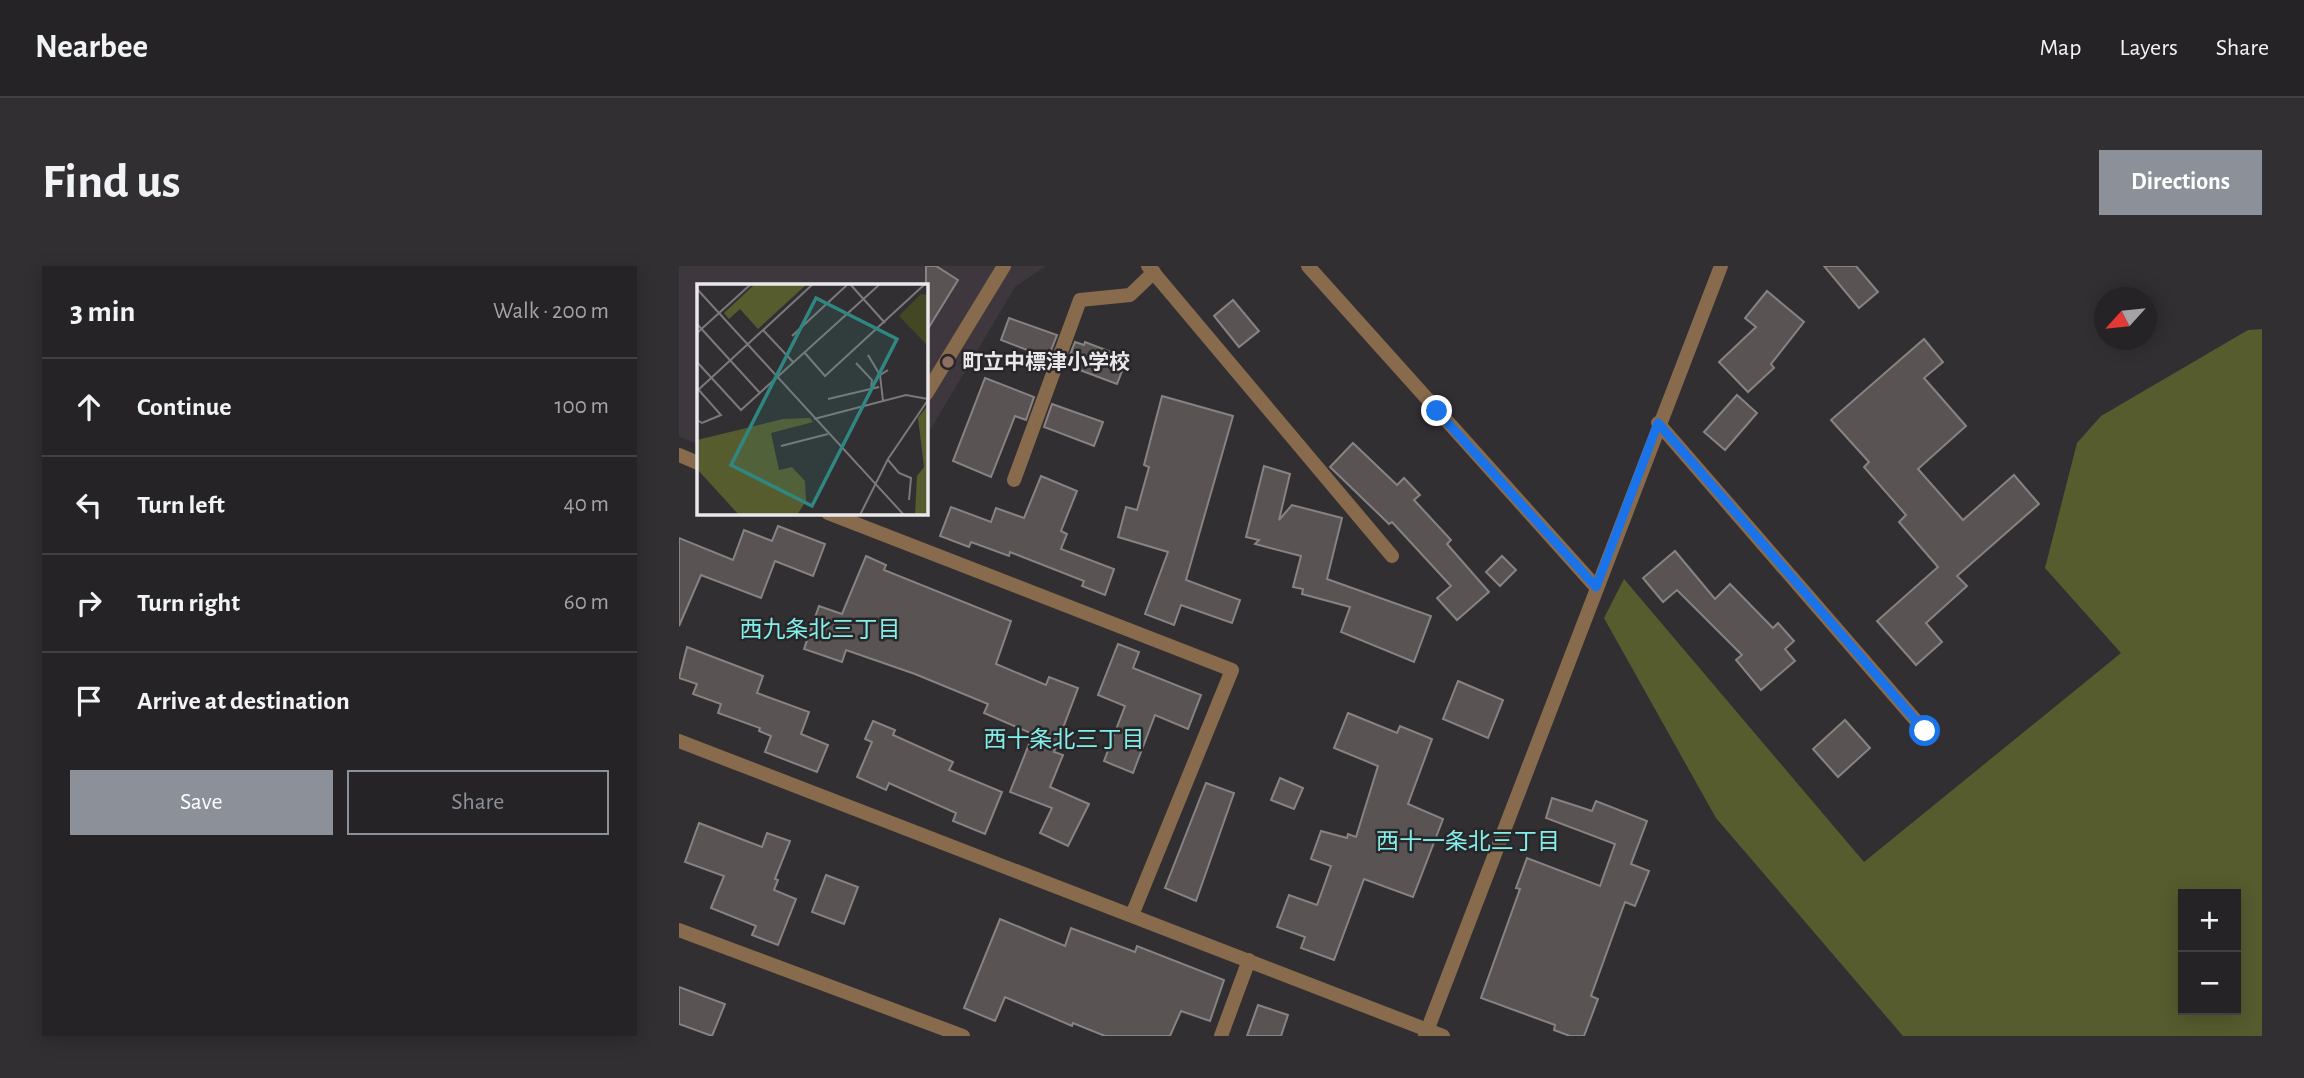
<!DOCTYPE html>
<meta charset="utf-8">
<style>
body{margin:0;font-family:"Alegreya Sans","Noto Sans JP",sans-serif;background:#322f32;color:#f1f3f6}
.controls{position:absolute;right:21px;bottom:21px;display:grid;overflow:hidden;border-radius:0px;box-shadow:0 4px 18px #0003}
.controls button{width:63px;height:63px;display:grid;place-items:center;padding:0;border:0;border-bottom:2px solid #424043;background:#262326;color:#f1f3f6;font:35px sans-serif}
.compass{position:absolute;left:1415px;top:21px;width:63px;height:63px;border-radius:50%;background:#262326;box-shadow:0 4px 18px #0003;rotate:243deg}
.stop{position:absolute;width:21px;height:21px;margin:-16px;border:5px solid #1a73e8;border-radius:50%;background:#fff}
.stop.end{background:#1a73e8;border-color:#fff;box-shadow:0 2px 7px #0008}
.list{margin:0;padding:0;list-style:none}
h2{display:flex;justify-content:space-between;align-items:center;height:91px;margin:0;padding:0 28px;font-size:30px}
h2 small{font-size:23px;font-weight:400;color:#a4a4a7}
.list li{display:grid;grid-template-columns:46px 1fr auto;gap:21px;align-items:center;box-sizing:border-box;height:98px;padding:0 28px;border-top:2px solid #424043}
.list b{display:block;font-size:26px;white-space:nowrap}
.list em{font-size:23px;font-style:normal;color:#a4a4a7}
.actions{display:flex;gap:14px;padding:21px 28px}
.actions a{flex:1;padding:16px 0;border:2px solid #8c9099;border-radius:0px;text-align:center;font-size:24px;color:#8c9099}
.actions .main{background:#8c9099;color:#fff}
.icon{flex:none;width:38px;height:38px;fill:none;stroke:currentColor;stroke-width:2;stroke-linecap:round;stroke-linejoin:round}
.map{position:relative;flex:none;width:1583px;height:770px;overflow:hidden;border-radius:0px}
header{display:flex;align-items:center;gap:42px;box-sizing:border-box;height:98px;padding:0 35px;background:#262326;border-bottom:2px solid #424043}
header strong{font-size:33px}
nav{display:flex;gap:38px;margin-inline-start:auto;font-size:24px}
.intro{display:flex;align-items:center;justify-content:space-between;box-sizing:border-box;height:168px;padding:0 42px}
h1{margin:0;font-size:49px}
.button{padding:18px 32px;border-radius:0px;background:#8c9099;color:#fff;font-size:24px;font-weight:700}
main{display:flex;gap:42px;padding:0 42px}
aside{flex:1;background:#262326;border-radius:0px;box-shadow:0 4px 18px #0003}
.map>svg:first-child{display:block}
</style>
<header>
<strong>Nearbee</strong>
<nav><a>Map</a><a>Layers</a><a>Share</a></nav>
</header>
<div class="intro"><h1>Find us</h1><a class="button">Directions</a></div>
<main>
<aside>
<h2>3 min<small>Walk · 200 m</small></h2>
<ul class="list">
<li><svg class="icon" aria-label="ahead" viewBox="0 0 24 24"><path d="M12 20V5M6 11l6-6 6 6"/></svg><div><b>Continue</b></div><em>100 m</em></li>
<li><svg class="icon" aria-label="left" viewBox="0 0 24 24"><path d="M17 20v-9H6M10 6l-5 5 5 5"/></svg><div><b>Turn left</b></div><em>40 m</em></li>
<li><svg class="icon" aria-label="right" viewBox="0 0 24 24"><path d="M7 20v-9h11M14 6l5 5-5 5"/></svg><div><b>Turn right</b></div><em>60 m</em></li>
<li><svg class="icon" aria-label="arrive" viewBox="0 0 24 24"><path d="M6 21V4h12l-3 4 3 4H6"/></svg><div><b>Arrive at destination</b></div></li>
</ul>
<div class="actions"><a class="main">Save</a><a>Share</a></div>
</aside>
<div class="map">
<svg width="1583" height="770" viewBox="0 0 1583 770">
<rect width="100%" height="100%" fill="#322f32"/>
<!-- built -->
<polygon fill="#3e373e" points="0,0 367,0 336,21 247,171 247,19 19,19 19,178 0,171"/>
<!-- forest -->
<path fill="#575c2f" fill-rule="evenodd" d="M 1583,63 L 1583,770 L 1224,770 L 1037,552 L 925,352 L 945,313 L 1185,596 L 1442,387 L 1366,302 L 1398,177 L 1422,150 L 1569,64 ZM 1504,628 L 1557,628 L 1557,744 L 1504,744 Z"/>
<!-- building -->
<g fill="#595453" stroke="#888383" stroke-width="2">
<polygon points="247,0 257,0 279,14 247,66"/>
<polygon points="1145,0 1177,0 1199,26 1180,42"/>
<polygon points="1088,25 1125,56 1092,98 1095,102 1069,126 1040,96 1077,61 1066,52"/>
<polygon points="554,34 580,65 560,81 535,50"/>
<polygon points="330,52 378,69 369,92 322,74"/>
<polygon points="1245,73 1264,96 1245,112 1287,160 1239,203 1284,254 1335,209 1360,238 1278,310 1288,320 1247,357 1263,376 1237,399 1198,355 1259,301 1220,256 1227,249 1185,201 1190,196 1152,154"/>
<polygon points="396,76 405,79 406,76 448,92 438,118 387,99"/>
<polygon points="306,112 355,131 347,154 336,150 312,211 274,195"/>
<polygon points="1058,129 1078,147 1046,184 1025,166"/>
<polygon points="483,130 554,150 507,314 561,334 553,357 502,339 495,359 466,348 489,286 439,271 447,241 458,244 470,201 465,199"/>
<polygon points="373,138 424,156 415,180 365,161"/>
<polygon points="674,177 718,219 725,212 741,229 735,234 772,274 768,278 810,326 778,354 758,332 772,320 713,256 710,258 651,201"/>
<polygon points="585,200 611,208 600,254 613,239 663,252 648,313 752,350 735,396 662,366 671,341 623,328 624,323 614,321 622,290 576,278 580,274 567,271"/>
<polygon points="362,210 398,225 382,265 388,268 382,283 435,303 426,329 403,320 405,315 331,286 330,290 292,276 290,281 261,270 272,241 312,256 317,242 345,252"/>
<polygon points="99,260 146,278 134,310 96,295 82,332 22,309 0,360 0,272 54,294 65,264 93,275"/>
<polygon points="996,285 1036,333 1051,318 1094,362 1099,357 1115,375 1106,383 1116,395 1082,424 1057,394 1063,389 998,324 984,336 964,312"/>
<polygon points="187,290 207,299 205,304 332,355 317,398 367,419 370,411 399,422 375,486 384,489 371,521 410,538 389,580 361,567 373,542 331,526 354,468 305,447 309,438 236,408 167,384 163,396 125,383 140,340 163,348"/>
<polygon points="823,290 837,304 821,320 807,306"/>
<polygon points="439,378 460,386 454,402 522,429 509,463 476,449 454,507 425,495 446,440 419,429"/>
<polygon points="8,381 84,410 78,427 130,446 122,468 149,479 138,506 86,486 92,470 80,465 81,462 39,447 42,438 14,428 18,418 0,412"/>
<polygon points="779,415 824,434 809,472 764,453"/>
<polygon points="669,447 718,467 721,460 753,473 729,538 764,553 734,631 685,613 655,694 622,682 626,671 598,661 610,629 638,639 652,600 632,593 642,565 668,572 669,568 677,571 699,500 655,482"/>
<polygon points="1166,454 1191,482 1159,511 1134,483"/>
<polygon points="194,455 216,464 214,469 274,496 270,504 323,526 306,568 274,555 277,547 210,517 207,524 178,511 193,476 186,473"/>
<polygon points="601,512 624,522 615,543 592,534"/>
<polygon points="527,517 555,527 517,635 486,622"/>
<polygon points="873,532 913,545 917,535 968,555 952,598 970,605 956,640 946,636 912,730 919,733 905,770 891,770 875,764 876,759 802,732 841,623 837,622 848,592 921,620 936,578 867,552"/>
<polygon points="20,557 83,581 88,567 111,575 96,613 99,614 95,624 117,633 99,679 73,669 77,660 32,642 45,610 6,596"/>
<polygon points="147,609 179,621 165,658 133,646"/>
<polygon points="321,653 386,680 392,662 456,686 458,680 545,714 531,755 502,745 491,770 426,770 394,757 393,760 326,731 316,755 285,742"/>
<polygon points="0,721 46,738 33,770 0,758"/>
<polygon points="579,739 609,749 602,770 568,770"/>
</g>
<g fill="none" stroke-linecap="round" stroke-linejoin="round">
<!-- service -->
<g stroke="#886b4d" stroke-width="14">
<polyline points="469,0 713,290"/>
<polyline points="247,128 325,0"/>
<polyline points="979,157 1246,465"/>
<polyline points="335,214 401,34 451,29 475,6"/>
<polyline points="0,664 284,770"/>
</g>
<!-- minor -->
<g stroke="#886b4d" stroke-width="14">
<polyline points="629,0 917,321"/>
<polyline points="0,189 19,197"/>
<polyline points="149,247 553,404 453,649"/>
<polyline points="0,475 764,770"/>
<polyline points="542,770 570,694"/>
<polyline points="746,770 1042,0"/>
</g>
</g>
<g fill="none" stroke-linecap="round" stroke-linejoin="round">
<!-- route -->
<polyline stroke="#1a73e8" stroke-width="9" points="758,145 917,321 979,157 1246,465"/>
</g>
<!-- markers -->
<circle fill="#8d6e63" stroke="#282628" stroke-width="2.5" cx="269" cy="96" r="7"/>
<g text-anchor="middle" stroke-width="5" stroke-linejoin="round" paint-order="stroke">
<!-- poi labels -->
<g font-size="21" font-weight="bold" fill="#eae8ea" stroke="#282628" text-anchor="start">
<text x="283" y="103">町立中標津小学校</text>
</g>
<!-- neighbourhood labels -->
<g font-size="23" fill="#83efea" stroke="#282628">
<text x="141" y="371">西九条北三丁目</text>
<text x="385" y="481">西十条北三丁目</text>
<text x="789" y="583">西十一条北三丁目</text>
</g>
</g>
<!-- overview -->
<g transform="translate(18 18)">
<rect width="231" height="231" fill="#322f32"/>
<path d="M 224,10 L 231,11 L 231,62 L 202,32 Z" fill="#434724"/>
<path d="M 58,0 L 110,0 L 61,45 L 43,25 L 32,35 L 27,29 ZM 231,121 L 231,231 L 218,231 L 220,192 L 227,183 L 221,134 ZM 113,134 L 116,138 L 74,149 L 82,186 L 95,183 L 108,197 L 109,217 L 100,231 L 42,231 L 0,185 L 0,156 L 86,135 Z" fill="#575c2f"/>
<path fill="none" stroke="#7c797c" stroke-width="2" d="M 153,0 L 188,39M 0,5 L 207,231M 0,40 L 63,109M 66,46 L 96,78M 0,49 L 54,0M 95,52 L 151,0M 107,68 L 128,92 L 228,0M 171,71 L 183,91 L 191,86M 0,78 L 44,126 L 183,0M 159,79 L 175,96 L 174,105M 183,91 L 186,117M 0,104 L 24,131 L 5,139 L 0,136M 0,107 L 116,0M 131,115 L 182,103M 117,135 L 209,111 L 231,115M 84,162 L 131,150M 191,176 L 202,189 L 214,194 L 212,216M 163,231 L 191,175 L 231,116"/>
<path fill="#308781" fill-opacity="0.15" stroke="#308781" stroke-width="3.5" d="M 119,14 L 200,55 L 115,222 L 34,181 Z"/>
<rect width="231" height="231" fill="none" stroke="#eae8ea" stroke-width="3.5"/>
</g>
</svg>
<div class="controls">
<button>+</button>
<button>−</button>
</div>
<svg class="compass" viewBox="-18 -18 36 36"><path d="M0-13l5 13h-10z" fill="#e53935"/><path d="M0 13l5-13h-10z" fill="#a4a4a7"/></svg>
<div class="stop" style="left:1246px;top:465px"></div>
<div class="stop end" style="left:758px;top:145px"></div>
</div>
</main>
